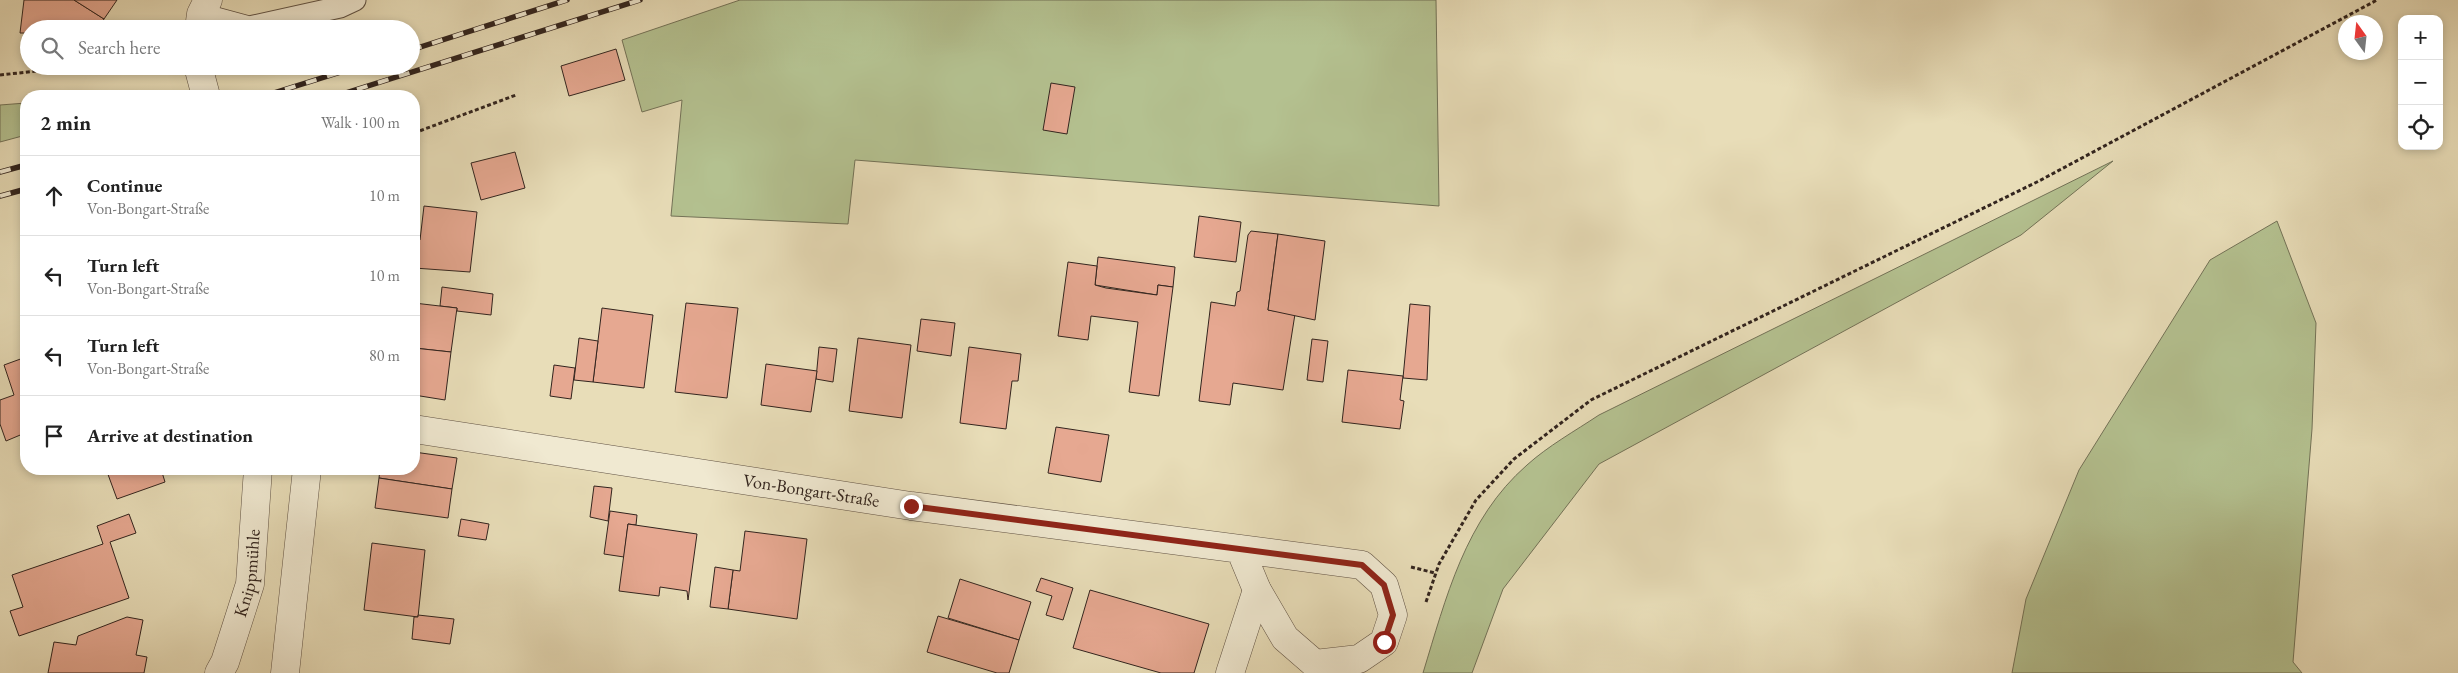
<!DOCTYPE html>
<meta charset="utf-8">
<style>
body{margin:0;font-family:"EB Garamond",serif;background:#f2f2f2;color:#222}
.controls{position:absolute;right:15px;top:15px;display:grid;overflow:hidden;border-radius:10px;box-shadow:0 2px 8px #0003}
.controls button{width:45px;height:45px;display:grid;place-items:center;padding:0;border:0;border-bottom:1px solid #e0e0e0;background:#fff;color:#222;font:25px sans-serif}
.compass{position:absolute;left:2338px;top:15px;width:45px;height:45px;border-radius:50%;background:#fff;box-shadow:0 2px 8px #0003;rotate:345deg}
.stop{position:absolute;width:15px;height:15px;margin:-11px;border:4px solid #8f2418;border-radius:50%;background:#fff}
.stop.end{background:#8f2418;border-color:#fff;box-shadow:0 1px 5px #0008}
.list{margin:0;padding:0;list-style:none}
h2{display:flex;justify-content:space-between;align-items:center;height:65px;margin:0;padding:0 20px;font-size:21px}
h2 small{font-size:16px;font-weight:400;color:#767676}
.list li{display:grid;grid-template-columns:32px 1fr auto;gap:15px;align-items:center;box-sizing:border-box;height:80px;padding:0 20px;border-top:1px solid #e0e0e0}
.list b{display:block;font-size:19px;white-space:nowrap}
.list p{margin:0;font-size:16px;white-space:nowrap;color:#767676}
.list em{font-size:16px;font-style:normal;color:#767676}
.icon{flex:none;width:28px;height:28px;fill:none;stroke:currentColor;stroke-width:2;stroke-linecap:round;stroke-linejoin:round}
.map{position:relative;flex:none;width:2458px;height:673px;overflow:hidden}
.search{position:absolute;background:#fff;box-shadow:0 2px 8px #0003;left:20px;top:20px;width:400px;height:55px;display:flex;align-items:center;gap:12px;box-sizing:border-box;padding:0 18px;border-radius:28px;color:#767676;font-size:19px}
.panel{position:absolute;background:#fff;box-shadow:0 2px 8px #0003;left:20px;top:90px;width:400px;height:385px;border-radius:20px}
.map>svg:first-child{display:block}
</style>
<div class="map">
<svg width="2458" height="673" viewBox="0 0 2458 673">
<rect width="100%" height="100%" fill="#e8ddb8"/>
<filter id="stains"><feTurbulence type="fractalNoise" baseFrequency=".004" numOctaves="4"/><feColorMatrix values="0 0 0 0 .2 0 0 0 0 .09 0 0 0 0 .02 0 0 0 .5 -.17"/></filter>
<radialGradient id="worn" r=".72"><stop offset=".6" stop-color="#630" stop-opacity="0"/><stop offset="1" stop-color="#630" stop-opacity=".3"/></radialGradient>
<!-- green -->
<g fill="#b4c190" stroke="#737257">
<polygon points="740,0 1436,0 1439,206 855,160 848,224 671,216 682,100 642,112 622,40"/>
<polygon points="26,103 26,135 0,142 0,105"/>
<path d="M 2113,161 L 2021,235 L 1599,464 L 1503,589 L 1472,673 L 1423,673 C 1446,598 1465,519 1527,465 C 1548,446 1575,431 1599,415 Z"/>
<polygon points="2277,221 2316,323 2312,429 2293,662 2302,673 2012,673 2026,599 2079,470 2210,260"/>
</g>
<!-- building -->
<g fill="#e6a891" stroke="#32241e">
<polygon points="24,0 74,0 104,19 99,27 29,29 29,33 20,33"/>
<polygon points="74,0 117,0 104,19"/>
<polygon points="616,49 625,80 569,96 561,66"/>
<polygon points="1051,83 1075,87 1067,134 1043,130"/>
<polygon points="515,152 525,188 481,200 471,163"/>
<polygon points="424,206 477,212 470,272 414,268 414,239 420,240"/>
<polygon points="1199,216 1241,222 1236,262 1194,257"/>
<polygon points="1251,231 1278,234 1268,310 1295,314 1283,390 1233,383 1230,405 1199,401 1211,302 1235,306 1237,292 1240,291 1248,235"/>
<polygon points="1278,234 1325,241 1315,320 1268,310"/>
<polygon points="1098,257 1175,267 1173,287 1158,285 1157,295 1095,285"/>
<polygon points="1068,262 1097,266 1095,285 1106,288 1157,295 1158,285 1173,287 1159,396 1129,392 1138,322 1091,316 1088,340 1058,336"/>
<polygon points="442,287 493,294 491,315 457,311 457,308 440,306"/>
<polygon points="414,303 457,308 451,352 414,348"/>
<polygon points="686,303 738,308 727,398 675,392"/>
<polygon points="1410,304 1430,306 1427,380 1403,378"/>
<polygon points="602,308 653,315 644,388 593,382"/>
<polygon points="921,319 955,323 951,356 917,351"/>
<polygon points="579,338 598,341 593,382 574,380"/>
<polygon points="858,338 911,345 902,418 849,411"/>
<polygon points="1312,339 1328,341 1323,382 1307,380"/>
<polygon points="819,347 837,349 833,382 816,379"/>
<polygon points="969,347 1021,354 1018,381 1012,381 1006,429 960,423"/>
<polygon points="414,348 451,352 445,400 414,395"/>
<polygon points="26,357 26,436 25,433 6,441 0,424 0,400 14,395 4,365"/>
<polygon points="766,364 817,371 811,412 761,405"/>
<polygon points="554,365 575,368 571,399 550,396"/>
<polygon points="1348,370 1403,376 1400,400 1404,401 1400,429 1342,422"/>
<polygon points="1056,427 1109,435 1101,482 1048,473"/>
<polygon points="414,452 457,458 452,489 379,478 380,469 414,469"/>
<polygon points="106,469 161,469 165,482 117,499"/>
<polygon points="379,478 452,489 448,518 375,508"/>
<polygon points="594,486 612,488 608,521 590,517"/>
<polygon points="610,511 637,515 636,525 628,524 624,557 604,554"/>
<polygon points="129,514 136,533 110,542 129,598 19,636 10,611 23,607 12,575 103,544 97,526"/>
<polygon points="461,519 489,524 486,540 458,536"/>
<polygon points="628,524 697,534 688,600 687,591 660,587 659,596 619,591"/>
<polygon points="745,531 807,539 797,619 728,609 733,570 740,571"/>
<polygon points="372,543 425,550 418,617 364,610"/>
<polygon points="715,567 733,570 728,609 710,607"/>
<polygon points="1041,578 1073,588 1063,620 1046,615 1052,596 1036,591"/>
<polygon points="960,579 1031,602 1019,640 948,618"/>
<polygon points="1090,590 1209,624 1194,673 1161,673 1073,648"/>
<polygon points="418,615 454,619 450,644 412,639 414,617 418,617"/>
<polygon points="938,616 1019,640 1009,673 997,673 927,652"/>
<polygon points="127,617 143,620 136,655 147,657 144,673 48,673 54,642 76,645 78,636"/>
</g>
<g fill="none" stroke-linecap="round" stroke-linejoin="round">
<defs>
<polyline id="service" points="201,14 249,27 340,7 355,0"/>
<g id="minor">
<polyline points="199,29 201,14 208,0"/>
<polyline points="198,66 206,96"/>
<path id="s1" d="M 414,429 L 911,506 L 1362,565 L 1384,585 L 1393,615 L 1384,642 L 1359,659 L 1315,664 L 1285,638 L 1257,590 L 1240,549"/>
<path id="s2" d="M 219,673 L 225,662 L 250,584 L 258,469"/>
<polyline points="285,673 307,469"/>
<polyline points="1230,673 1257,590"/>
</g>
</defs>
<!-- service casing -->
<use href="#service" stroke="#605244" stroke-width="23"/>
<!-- minor casing -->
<use href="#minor" stroke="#605244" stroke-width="29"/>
<!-- path -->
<g stroke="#32241e" stroke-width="3" stroke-dasharray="4 2.5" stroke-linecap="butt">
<polyline points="0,75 83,66"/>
<polyline points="414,133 516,95"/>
<polyline points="1411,567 1435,573"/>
<polyline points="1426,602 1439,564 1476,500 1514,459 1591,400 2039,181 2377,0"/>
</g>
<!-- service -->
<use href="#service" stroke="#f0e9d1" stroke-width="21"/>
<!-- minor -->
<use href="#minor" stroke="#f0e9d1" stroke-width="28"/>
<defs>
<g id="rail">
<polyline points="411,50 567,0"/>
<polyline points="264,96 360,66"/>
<polyline points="336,96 640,0"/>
<polyline points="0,172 26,165"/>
<polyline points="0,196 26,189"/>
</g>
</defs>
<!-- rail casing -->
<use href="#rail" stroke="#32241e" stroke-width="5.5"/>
<!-- rail -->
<use href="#rail" stroke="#f0e9d1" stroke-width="4" stroke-dasharray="11" stroke-linecap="butt"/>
</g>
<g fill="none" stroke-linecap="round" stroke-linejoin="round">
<!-- route -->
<polyline stroke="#8f2418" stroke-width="6" points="911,506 1362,565 1384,585 1393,615 1384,642"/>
</g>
<g text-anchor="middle" stroke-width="5" stroke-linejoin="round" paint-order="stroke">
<!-- street labels -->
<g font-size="18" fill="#32241e" stroke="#f0e9d1">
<text dy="6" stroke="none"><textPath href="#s1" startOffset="402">Von-Bongart-Straße</textPath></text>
<text dy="6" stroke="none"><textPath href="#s2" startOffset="105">Knippmühle</textPath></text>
</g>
</g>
<rect width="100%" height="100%" filter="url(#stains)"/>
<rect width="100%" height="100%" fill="url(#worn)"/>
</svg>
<div class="controls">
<button>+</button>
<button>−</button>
<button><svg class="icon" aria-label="locate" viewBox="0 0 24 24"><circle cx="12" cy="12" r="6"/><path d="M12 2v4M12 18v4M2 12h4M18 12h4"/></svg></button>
</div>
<svg class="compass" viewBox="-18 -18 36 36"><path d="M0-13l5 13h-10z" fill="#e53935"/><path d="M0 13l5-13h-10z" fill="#767676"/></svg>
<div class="stop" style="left:1384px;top:642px"></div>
<div class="stop end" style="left:911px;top:506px"></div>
<div class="search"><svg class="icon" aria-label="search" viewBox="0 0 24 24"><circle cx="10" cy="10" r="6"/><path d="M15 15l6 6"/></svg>Search here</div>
<section class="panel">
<h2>2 min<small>Walk · 100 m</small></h2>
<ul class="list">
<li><svg class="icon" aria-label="ahead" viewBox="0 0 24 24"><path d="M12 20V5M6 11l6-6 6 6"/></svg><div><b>Continue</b><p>Von-Bongart-Straße</p></div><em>10 m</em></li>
<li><svg class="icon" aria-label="left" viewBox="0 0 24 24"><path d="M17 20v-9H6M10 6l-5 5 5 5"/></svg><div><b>Turn left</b><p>Von-Bongart-Straße</p></div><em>10 m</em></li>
<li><svg class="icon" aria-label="left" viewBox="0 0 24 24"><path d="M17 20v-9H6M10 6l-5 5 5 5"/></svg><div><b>Turn left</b><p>Von-Bongart-Straße</p></div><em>80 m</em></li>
<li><svg class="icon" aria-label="arrive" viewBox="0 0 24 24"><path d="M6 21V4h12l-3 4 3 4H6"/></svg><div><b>Arrive at destination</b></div></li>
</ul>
</section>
</div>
